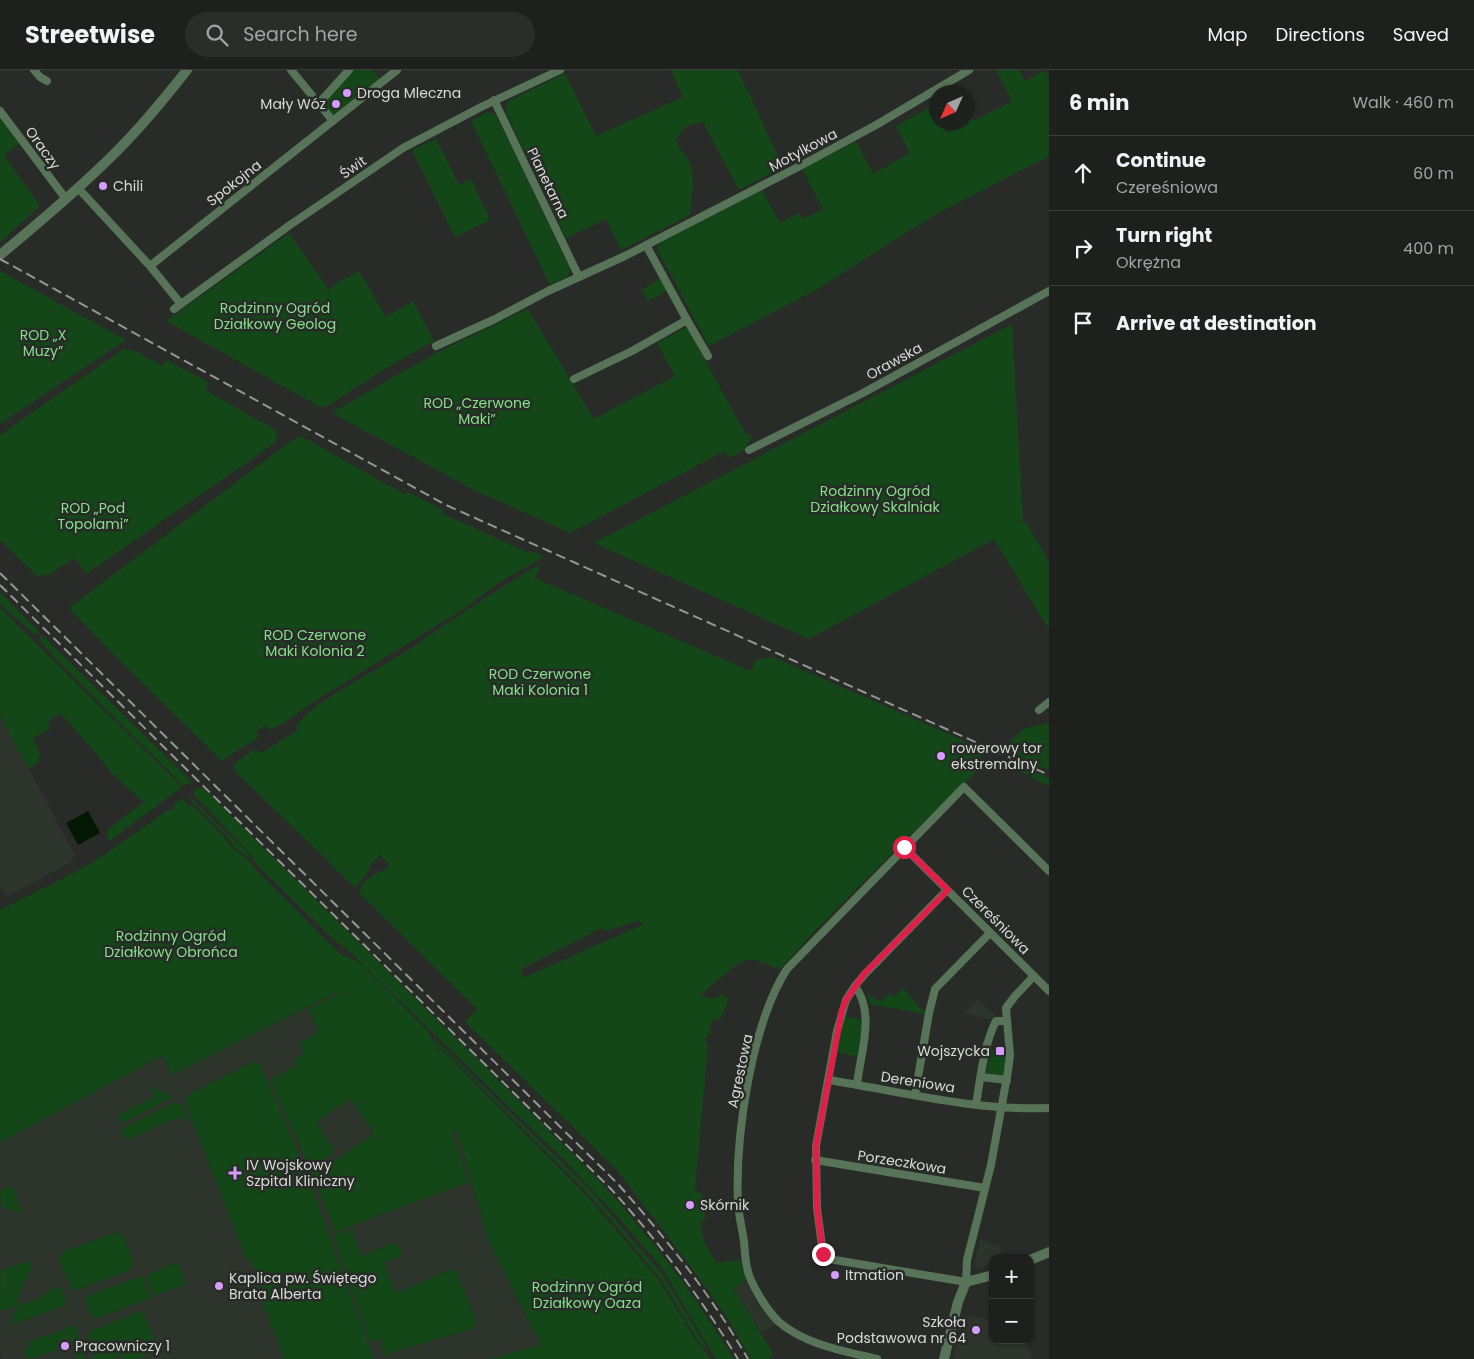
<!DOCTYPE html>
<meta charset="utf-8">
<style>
body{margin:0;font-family:Poppins,sans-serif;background:#2b2d2b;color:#f1f3f6}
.controls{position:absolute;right:15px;bottom:15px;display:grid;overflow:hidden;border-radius:10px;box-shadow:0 1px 4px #0004}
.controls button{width:45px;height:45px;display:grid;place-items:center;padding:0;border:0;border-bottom:1px solid #3c3e3c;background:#1e201e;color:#f1f3f6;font:25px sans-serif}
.compass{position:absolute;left:929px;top:15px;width:45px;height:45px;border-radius:50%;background:#1e201e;box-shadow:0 1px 4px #0004;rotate:225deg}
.stop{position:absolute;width:15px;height:15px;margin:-11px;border:4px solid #e11d48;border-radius:50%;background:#fff}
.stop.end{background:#e11d48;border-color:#fff;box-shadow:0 1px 5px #0008}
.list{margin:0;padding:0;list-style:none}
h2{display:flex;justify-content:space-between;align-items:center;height:65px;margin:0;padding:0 20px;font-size:21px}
h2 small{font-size:16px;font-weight:400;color:#a1a3a4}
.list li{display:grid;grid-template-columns:32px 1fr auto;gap:15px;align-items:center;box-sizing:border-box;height:75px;padding:0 20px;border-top:1px solid #3c3e3c}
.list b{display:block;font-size:19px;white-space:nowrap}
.list p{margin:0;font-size:16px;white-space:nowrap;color:#a1a3a4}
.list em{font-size:16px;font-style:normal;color:#a1a3a4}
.icon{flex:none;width:28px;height:28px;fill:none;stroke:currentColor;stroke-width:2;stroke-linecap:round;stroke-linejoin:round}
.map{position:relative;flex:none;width:1049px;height:1289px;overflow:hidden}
header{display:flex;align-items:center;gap:30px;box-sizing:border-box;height:70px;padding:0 25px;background:#1e201e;border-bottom:1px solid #3c3e3c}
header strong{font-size:24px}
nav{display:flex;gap:28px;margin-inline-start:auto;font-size:18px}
.search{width:350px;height:45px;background:#2b2d2b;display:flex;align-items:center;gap:12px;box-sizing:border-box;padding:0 18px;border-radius:28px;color:#a1a3a4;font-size:19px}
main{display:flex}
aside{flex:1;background:#1e201e}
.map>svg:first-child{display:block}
</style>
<header>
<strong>Streetwise</strong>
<div class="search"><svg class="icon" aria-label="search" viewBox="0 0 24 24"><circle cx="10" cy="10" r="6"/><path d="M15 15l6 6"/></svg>Search here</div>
<nav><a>Map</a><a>Directions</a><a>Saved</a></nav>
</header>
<main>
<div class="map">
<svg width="1049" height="1289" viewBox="0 0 1049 1289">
<rect width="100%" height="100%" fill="#282b28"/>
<!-- built -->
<g fill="#2c342c">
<polygon points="0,645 75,785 70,793 6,827 0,816"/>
<polygon points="371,905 416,950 464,1086 489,1172 541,1275 489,1289 2,1289 0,1284 0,1073 163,985 172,1005"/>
<polygon points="978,929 995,945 992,950 964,943"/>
<polygon points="980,1170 999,1176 1004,1188 993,1188 993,1193 979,1199 974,1194"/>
<polygon points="746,1210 757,1233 776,1254 762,1264 734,1219"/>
<polygon points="964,1245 993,1250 993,1270 1026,1270 1032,1289 953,1289"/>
</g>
<!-- green -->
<g fill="#134718" fill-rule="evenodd">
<polygon points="354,0 373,0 380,9 336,44 332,44 326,36 327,29"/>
<path d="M 671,0 L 738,0 L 783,97 L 739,120 L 703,52 L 688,55 L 676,69 C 678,81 686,83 690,93 C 696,109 691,128 690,145 L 621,180 L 606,149 L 566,168 L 505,41 L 509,31 L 565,3 L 596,66 L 683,27 Z"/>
<polygon points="996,0 1019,0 1025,11 1045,0 1049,7 1049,86 936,144 816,220 709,276 657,179 660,173 762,120 780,153 799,143 803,149 823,139 802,99 856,71 873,104 910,83 896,56 932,36 936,44 936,52 941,53 947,63 973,48 975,50 1012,31"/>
<polygon points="488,42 496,45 570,199 568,206 550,215 471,51"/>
<polygon points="0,48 19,74 4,85 40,136 0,172"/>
<polygon points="436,69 459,115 471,109 490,150 455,167 412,80"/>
<polygon points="289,163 329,220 337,213 359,201 386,247 413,231 434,271 386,298 326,337 320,337 166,251"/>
<polygon points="0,201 126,270 0,354"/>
<polygon points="660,209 667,221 648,231 642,219"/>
<polygon points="528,239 594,349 675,306 657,273 687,257 745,363 752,366 743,381 729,388 725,381 570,463 474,420 332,343 395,306 448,277"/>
<polygon points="1012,254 1023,453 1026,452 1049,492 1049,560 994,469 809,569 594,473"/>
<polygon points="122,280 133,280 163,296 167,290 209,313 205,320 278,361 275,373 86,504 75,488 47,506 44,504 38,507 0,470 0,365"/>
<polygon points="301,366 404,424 408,422 443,440 441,443 529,483 531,481 544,487 500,512 465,538 312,633 284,653 269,660 266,655 256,662 258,665 256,669 222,691 115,586 69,538 287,374"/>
<path d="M 538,495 L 540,498 L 535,508 L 751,601 L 756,590 L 773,587 L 983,679 L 977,701 L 897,778 L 810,866 L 782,897 L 780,899 C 771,897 762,891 753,890 C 738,887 713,916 701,925 C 708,929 716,931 721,924 L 729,929 L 721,948 L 713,950 L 709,961 L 712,962 L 712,964 L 708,964 L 705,973 L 708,975 L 695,1119 L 703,1125 L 705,1150 L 700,1151 C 702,1167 707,1180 717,1193 L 740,1190 L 746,1210 L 734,1219 L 773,1283 L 770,1289 L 751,1289 L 726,1246 L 691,1197 L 617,1100 L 465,952 L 477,939 L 359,823 C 360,817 368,808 373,805 C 381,800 383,804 390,795 L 380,785 L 370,795 L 369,801 L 355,818 L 235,701 L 234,694 L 253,680 L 263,682 L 298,660 L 296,655 C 303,650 308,642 315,637 C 346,615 381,598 413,577 C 454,549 495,521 538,495 ZM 638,851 L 644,854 L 525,907 L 520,900 L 601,858 L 605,861 Z"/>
<polygon points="0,522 39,562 38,563 34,564 0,534"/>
<polygon points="0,538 182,717 108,772 107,760 144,732 112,704 97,684 60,643 48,651 51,658 33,668 41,685 39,686 38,693 28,698 0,645"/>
<polygon points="41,564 192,712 184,716 52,585 52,584 39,570"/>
<polygon points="1049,653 1049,700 1003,681 1006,675 1025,658"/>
<polygon points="1003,688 1049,708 1049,716 1026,704 1001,693"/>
<path d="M 198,718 L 203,718 L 588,1099 C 646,1160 690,1218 734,1289 L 716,1289 L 661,1197 L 619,1148 L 565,1091 L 347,879 L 334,870 L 257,795 L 246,779 L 194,725 L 194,721 Z"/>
<polygon points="190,727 245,780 250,788 234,777 227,766 189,729"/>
<path d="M 182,728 L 188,736 L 194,737 L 225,768 L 234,780 L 247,788 L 254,798 L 340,884 L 359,892 L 429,962 C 433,972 437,979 447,985 L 585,1124 L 658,1209 L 695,1269 L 711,1289 L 489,1289 L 541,1275 L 489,1172 L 464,1086 L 455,1060 L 451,1062 L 469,1112 L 335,1162 L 311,1101 L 337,1089 L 374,1064 L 351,1029 L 317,1051 L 334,1081 L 327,1088 L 309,1096 L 270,1010 L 296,996 L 293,990 L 303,985 L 300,973 L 319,962 L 308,939 L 339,924 L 338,922 L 172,1005 L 163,985 L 0,1073 L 0,840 L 47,816 L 49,816 L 100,788 L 168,740 L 175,739 L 174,734 Z"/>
<polygon points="903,918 922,940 925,940 925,944 870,934 867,924 881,932 890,923 894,927"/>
<polygon points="844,946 863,950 857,987 837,982"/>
<path d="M 434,968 L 589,1119 L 661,1203 L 709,1281 L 699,1272 L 660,1208 L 606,1144 L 583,1118 L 447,983 C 442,980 434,974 434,968 Z"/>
<polygon points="997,979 1007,981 1008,983 1005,1004 1002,1006 986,1003 990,981 992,980 997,982"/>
<polygon points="255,991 260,994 305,1099 374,1289 285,1289 263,1234 264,1224 251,1191 245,1186 186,1034 186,1029 191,1023"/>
<polygon points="151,1017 154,1018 173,1027 121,1054 120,1045 122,1043 155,1027"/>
<polygon points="175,1032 182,1035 189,1051 185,1052 182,1046 127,1070 124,1064 121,1065 120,1060"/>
<polygon points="10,1116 13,1118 23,1144 2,1137 0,1122"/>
<polygon points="351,1159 362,1186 396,1172 402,1186 384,1193 396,1223 450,1200 456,1201 476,1251 472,1259 391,1283 385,1287 380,1269 370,1272 333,1165"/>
<polygon points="117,1162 124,1167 133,1190 132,1196 129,1201 79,1219 72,1220 59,1190 62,1182"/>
<polygon points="26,1192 31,1192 32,1197 18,1225 15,1236 0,1241 1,1200"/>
<polygon points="176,1193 180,1196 186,1214 154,1226 146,1205"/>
<polygon points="142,1206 151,1228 97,1248 92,1247 85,1230 87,1226"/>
<polygon points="61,1216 67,1235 10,1255 19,1230 21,1235 45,1226 44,1223"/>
<polygon points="142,1241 155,1271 161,1279 136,1289 122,1289 120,1285 115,1287 115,1289 94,1289 92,1284 102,1282 103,1284 111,1282 109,1277 104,1279 102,1274 95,1276 96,1281 92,1282 88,1267 90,1261"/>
<polygon points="74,1255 76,1256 85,1289 78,1289 70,1267 56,1272 58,1280 27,1289 24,1279 30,1277 29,1272 47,1265 48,1266"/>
</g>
<!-- water -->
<polygon fill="#031804" points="88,741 100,763 78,775 66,753"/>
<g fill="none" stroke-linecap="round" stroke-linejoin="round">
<!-- minor -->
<g stroke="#587458" stroke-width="8">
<polyline points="34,0 40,7 47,11"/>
<polyline points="291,0 333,51"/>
<polyline points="494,30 579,207"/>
<polyline points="319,33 349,0"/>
<polyline points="0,41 66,129"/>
<polyline points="78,118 150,196 181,234"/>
<polyline points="150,196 397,0"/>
<polyline points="174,239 290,155 403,78 481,37 560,0"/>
<polyline points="687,250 708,286"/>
<polyline points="436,276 495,249 548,221 627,185 802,95 876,55 969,0"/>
<polyline points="574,309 632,281 687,250 646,175"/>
<polyline points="749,380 863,323 1049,221"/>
<polyline points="1039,640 1049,632"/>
<polyline points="904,777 1049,921"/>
<polyline points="855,916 864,905 947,820"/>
<polyline points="981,1007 1007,1010"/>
<path d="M 829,1010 C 902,1022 975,1041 1049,1038"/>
<path d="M 857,1015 C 860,983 876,945 855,916 L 846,930 L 837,961 L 816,1076 L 817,1138 L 823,1184 L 829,1189 L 966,1212 L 967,1190 L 991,1095 L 1008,1001 L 1010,985 L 1006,938 L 1015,926 L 1034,906"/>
<polyline points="915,1025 929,943 935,919 990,863"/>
<path d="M 976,1034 C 981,1006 983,977 996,951 L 1006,951"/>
<polyline points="815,1090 985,1118"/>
<path d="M 877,1289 C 844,1281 806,1275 779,1252 C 768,1242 754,1219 749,1205 C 745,1194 745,1182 744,1171 C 742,1159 739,1146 738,1134 C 735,1067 751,955 787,899 L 964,717 L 1049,801"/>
</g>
<!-- tertiary -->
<g stroke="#587458" stroke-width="10">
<path d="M 0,185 C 40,152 80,118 117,81 C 142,56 165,28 187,0"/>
<polyline points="1030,1190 1049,1182"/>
<polyline points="944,1289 958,1232 966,1212 993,1205"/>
</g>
<!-- rail -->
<g stroke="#949794" stroke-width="2" stroke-dasharray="10 5" stroke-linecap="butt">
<polyline points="0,189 446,435 1049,705"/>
<path d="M 0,503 L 617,1113 C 666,1168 711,1225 748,1289"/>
<path d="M 0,515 L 611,1119 C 659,1172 701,1228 738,1289"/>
</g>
</g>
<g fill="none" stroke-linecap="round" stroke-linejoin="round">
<!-- route -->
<polyline stroke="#e11d48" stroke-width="6" points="823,1184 817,1138 816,1076 842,940 846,930 864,904 948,820 904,777"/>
</g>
<!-- markers -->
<g fill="#d59cfb" stroke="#282b28" stroke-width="2">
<circle cx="347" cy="23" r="5"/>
<circle cx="336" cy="34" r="5"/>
<circle cx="103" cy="116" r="5"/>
<circle cx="941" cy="686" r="5"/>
<rect x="995" y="976" width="10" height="10" rx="2.5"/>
<path d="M232.5 1095.5h5v5h5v5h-5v5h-5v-5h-5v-5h5z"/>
<circle cx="690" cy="1135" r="5"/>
<circle cx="835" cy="1205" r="5"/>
<circle cx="219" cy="1216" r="5"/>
<circle cx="976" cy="1260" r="5"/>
<circle cx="65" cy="1276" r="5"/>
</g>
<g text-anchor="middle" stroke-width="5" stroke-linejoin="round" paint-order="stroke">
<!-- poi labels -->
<g font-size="14" fill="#d8dbd8" stroke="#282b28" text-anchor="start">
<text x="357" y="28">Droga Mleczna</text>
<text x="326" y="39" text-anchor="end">Mały Wóz</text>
<text x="113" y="121">Chili</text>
<text x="951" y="683">rowerowy tor<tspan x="951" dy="16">ekstremalny</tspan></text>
<text x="990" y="986" text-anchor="end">Wojszycka</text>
<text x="246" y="1100">IV Wojskowy<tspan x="246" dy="16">Szpital Kliniczny</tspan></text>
<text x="700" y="1140">Skórnik</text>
<text x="845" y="1210">Itmation</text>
<text x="229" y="1213">Kaplica pw. Świętego<tspan x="229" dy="16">Brata Alberta</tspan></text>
<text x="966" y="1257" text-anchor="end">Szkoła<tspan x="966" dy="16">Podstawowa nr 64</tspan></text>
<text x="75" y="1281">Pracowniczy 1</text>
</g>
<!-- street labels -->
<g font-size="14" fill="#d8dbd8" stroke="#282b28">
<text transform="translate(43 78) rotate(54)" y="5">Oraczy</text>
<text transform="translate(803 80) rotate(-28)" y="5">Motylkowa</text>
<text transform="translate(353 97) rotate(-35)" y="5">Świt</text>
<text transform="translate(234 113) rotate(-38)" y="5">Spokojna</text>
<text transform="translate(548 113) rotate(64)" y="5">Planetarna</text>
<text transform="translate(894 291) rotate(-29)" y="5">Orawska</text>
<text transform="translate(996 850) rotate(45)" y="5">Czereśniowa</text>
<text transform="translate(740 1001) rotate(-78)" y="5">Agrestowa</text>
<text transform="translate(918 1012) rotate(9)" y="5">Dereniowa</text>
<text transform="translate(902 1092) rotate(9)" y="5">Porzeczkowa</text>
</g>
<!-- park labels -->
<g font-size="14" fill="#83e187" stroke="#282b28">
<text x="275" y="243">Rodzinny Ogród<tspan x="275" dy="16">Działkowy Geolog</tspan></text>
<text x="43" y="270">ROD „X<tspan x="43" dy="16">Muzy”</tspan></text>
<text x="477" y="338">ROD „Czerwone<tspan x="477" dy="16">Maki”</tspan></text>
<text x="875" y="426">Rodzinny Ogród<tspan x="875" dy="16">Działkowy Skalniak</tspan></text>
<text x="93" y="443">ROD „Pod<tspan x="93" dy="16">Topolami”</tspan></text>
<text x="315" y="570">ROD Czerwone<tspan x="315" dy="16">Maki Kolonia 2</tspan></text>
<text x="540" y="609">ROD Czerwone<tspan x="540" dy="16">Maki Kolonia 1</tspan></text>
<text x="171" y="871">Rodzinny Ogród<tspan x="171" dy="16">Działkowy Obrońca</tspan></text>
<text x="587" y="1222">Rodzinny Ogród<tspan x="587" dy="16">Działkowy Oaza</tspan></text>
</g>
</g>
</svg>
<div class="controls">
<button>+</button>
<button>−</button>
</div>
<svg class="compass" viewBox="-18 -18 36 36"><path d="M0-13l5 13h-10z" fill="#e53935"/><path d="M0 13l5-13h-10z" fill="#a1a3a4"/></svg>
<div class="stop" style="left:904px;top:777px"></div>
<div class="stop end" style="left:823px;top:1184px"></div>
</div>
<aside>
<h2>6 min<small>Walk · 460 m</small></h2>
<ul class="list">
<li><svg class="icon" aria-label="ahead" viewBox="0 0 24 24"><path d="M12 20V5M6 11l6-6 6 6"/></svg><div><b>Continue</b><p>Czereśniowa</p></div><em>60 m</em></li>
<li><svg class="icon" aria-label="right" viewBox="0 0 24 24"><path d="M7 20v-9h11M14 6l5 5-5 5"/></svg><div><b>Turn right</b><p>Okrężna</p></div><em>400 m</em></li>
<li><svg class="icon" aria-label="arrive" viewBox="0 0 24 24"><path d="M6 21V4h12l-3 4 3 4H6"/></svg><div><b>Arrive at destination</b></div></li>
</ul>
</aside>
</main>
